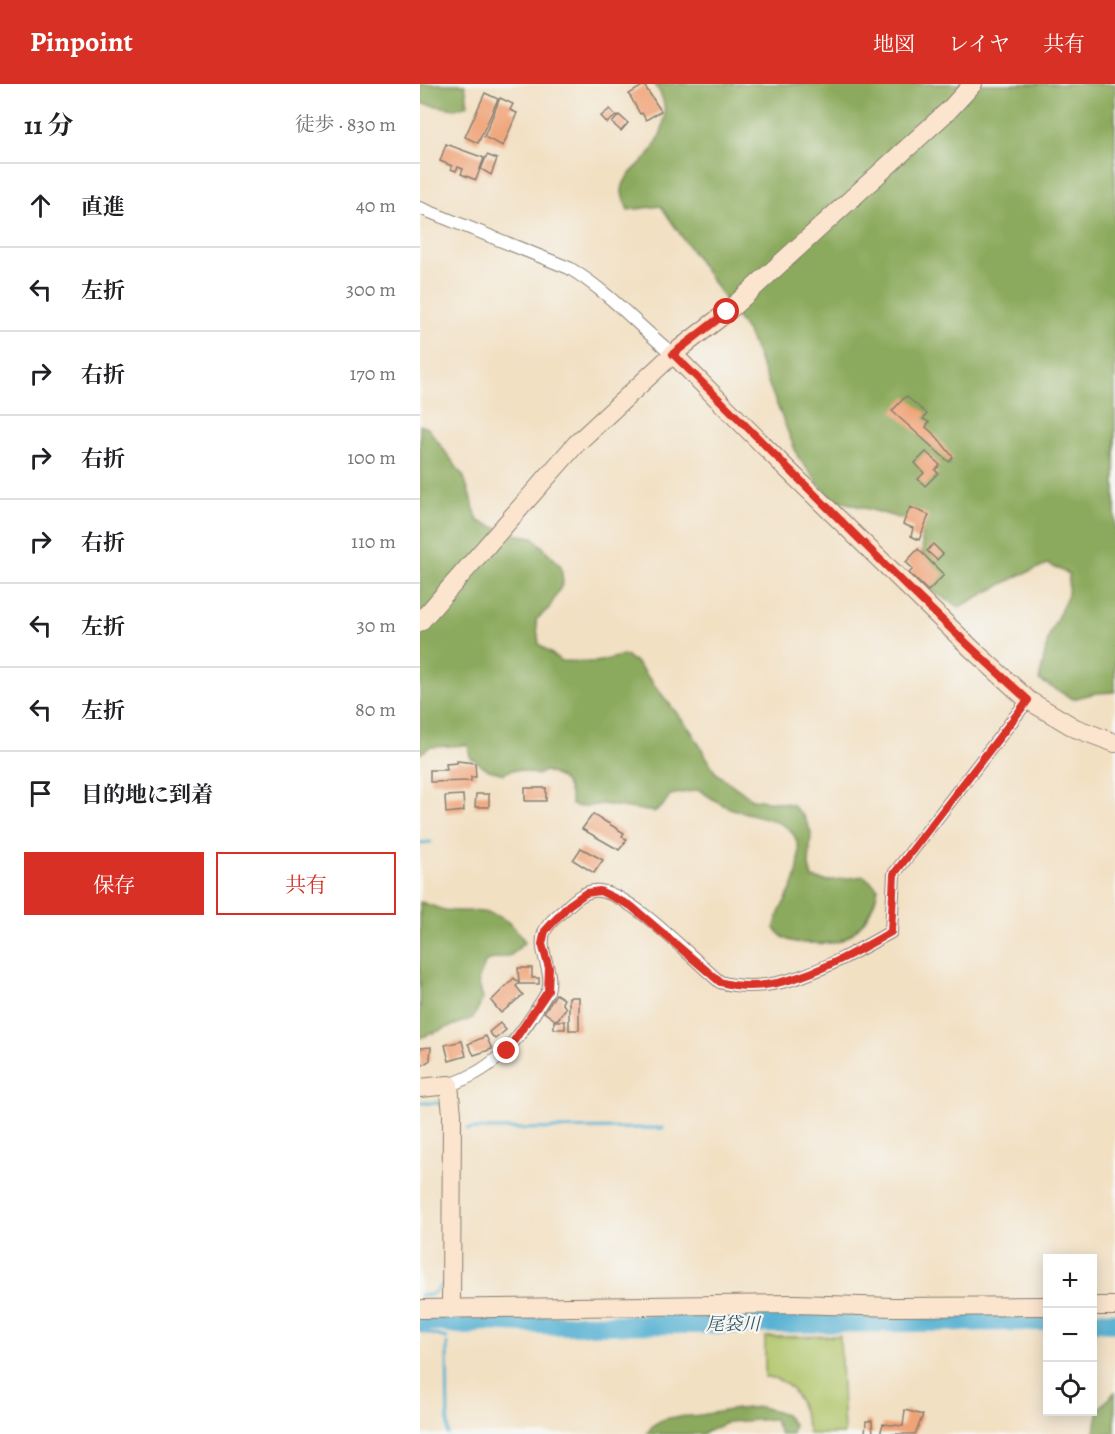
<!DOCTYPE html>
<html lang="ja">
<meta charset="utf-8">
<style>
body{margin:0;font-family:Alegreya,"Noto Serif JP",serif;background:#f6f6f6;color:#202124}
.controls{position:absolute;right:18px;bottom:18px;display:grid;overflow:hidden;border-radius:0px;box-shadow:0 3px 15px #0003}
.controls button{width:54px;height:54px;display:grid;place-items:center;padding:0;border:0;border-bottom:2px solid #e0e0e0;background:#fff;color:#202124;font:30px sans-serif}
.stop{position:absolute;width:18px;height:18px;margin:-14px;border:4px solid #d93025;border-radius:50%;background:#fff}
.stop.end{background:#d93025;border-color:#fff;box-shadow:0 2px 6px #0008}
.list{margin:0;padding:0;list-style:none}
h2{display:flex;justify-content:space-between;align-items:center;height:78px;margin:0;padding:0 24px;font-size:26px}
h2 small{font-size:20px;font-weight:400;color:#757577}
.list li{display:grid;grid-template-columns:39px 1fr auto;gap:18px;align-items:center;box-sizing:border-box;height:84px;padding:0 24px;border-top:2px solid #e0e0e0}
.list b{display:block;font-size:22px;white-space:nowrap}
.list em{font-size:20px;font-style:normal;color:#757577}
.actions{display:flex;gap:12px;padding:18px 24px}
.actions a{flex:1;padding:14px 0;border:2px solid #d93025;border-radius:0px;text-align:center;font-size:21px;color:#d93025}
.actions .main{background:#d93025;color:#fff}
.icon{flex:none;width:33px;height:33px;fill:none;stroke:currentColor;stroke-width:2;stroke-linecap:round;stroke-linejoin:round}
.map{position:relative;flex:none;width:695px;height:1350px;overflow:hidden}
header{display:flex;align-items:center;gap:36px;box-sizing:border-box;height:84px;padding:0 30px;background:#d93025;color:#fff}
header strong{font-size:28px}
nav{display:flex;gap:33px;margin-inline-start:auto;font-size:21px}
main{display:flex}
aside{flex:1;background:#fff}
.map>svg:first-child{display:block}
</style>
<header>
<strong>Pinpoint</strong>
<nav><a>地図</a><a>レイヤ</a><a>共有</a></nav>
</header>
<main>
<aside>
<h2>11 分<small>徒歩 · 830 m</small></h2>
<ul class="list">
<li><svg class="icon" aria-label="ahead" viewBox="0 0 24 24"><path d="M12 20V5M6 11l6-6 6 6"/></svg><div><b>直進</b></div><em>40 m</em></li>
<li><svg class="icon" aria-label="left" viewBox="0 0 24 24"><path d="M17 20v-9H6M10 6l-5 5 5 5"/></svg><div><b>左折</b></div><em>300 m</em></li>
<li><svg class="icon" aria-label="right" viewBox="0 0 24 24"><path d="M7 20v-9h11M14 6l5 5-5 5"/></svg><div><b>右折</b></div><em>170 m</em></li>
<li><svg class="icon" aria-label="right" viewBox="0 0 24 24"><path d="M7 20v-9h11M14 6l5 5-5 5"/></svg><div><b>右折</b></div><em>100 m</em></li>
<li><svg class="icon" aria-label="right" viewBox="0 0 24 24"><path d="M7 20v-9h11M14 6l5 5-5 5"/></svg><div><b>右折</b></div><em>110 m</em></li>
<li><svg class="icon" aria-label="left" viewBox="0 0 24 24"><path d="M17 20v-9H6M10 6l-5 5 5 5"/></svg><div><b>左折</b></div><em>30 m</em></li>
<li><svg class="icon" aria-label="left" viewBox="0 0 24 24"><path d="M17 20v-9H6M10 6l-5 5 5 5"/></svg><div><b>左折</b></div><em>80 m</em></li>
<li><svg class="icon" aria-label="arrive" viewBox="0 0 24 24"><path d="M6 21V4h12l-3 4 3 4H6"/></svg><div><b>目的地に到着</b></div></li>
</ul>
<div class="actions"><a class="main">保存</a><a>共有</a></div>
</aside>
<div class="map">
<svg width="695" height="1350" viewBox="0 0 695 1350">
<rect width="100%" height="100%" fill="#f6f6f2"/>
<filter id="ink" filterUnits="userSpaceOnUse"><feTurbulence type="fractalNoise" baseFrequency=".0167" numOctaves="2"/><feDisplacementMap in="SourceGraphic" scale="12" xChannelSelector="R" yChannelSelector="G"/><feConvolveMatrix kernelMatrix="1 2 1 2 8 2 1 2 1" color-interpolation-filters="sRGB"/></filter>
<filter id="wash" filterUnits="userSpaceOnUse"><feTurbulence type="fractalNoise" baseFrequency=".008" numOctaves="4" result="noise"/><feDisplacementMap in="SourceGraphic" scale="24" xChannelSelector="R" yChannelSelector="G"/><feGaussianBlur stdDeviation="1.35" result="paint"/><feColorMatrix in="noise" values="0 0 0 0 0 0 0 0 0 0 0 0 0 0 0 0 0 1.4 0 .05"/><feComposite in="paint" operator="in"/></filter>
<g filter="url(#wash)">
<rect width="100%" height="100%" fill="#f2e0c3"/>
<!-- green -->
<path fill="#b1c569" stroke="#667042" stroke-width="1.5" d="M 420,1252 L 424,1350 L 389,1350 C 383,1324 376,1294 345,1293 L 345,1253 Z"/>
<!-- forest -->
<g fill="#8caa5d" stroke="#54633c" stroke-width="1.5">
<polygon points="0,0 45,0 48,21 35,25 0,19"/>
<path d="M 234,0 L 695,0 L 695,608 L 676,609 L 653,615 L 619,596 L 629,552 L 648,510 L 649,490 L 628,480 L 600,491 L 539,523 L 507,504 L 500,440 L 410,414 L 378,373 L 329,251 L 241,122 L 208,126 C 206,121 202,113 202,107 C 203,92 218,83 227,73 C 244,52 253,22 234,0 Z"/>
<path d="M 0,341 L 8,344 L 44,393 L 58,437 L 93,450 L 113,453 L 141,482 L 143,499 L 129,524 L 116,536 L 119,560 L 141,577 L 176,578 L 204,571 L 216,578 L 271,647 L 296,689 L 332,715 L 371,720 L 384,733 L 391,748 L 389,782 L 392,794 L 407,797 L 444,792 L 458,804 C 454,826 441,847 420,857 C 411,861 397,859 387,859 C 373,859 362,856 355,844 C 357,825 371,811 376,793 C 390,737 355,738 316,726 C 303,723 290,713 279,706 L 250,711 L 242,723 L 234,728 L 182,720 L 161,723 L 152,721 C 149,700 145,694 125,687 L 117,691 C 106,687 94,682 84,690 L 69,686 L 50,673 L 48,661 L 10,663 L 0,670 Z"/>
<path d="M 0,818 C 10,820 22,827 32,827 C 67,827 85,826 105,858 L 91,871 L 66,877 L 58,897 L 63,915 L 53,934 L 0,954 Z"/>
<polygon points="695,1308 695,1350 674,1350 679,1325"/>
<path d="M 341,1323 L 365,1331 L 374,1341 L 372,1350 L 360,1350 L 354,1335 L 308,1338 L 282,1350 L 227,1350 C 237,1329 261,1334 281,1331 C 302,1327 320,1324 341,1323 Z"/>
</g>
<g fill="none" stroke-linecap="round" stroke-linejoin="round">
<!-- stream -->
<g stroke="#54b0d2" stroke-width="3">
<polyline points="0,759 11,758"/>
<polyline points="0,1019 18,1019 24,1022"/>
<polyline points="47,1045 243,1044"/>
<polyline points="0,1211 11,1211 23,1200"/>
<polyline points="26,1236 27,1245"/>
<polyline points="0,1247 27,1254"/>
<polyline points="27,1260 28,1350"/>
</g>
<!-- river -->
<g stroke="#54b0d2" stroke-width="20">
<polyline points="0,1236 49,1241 63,1237 144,1241 628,1237"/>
<polyline points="672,1237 695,1238"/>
</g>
</g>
<g id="blocks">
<!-- building -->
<g fill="#f0a377">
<polygon points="224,1 241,27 226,36 222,29 220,30 209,10"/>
<polygon points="65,9 78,15 58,59 45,53"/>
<polygon points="80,14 93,20 90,26 97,29 83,62 64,53"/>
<polygon points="190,25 196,32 187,39 181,32"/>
<polygon points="199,31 208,39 201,47 192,39"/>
<polygon points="26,60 64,74 56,96 41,90 43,85 38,83 36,87 31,85 32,82 20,77"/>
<polygon points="67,71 77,75 71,91 61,85"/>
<polygon points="486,312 507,330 503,335 509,338 506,343 517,353 533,373 529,378 472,327"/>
<polygon points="506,368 520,381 515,386 518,389 505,402 498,395 504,389 495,379"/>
<polygon points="490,423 509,431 499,456 491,452 493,444 483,440"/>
<polygon points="513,460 523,470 517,476 507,467"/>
<polygon points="498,465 524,491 508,507 489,489 493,485 486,478"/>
<polygon points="37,677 55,679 56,693 51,693 51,697 10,698 10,686 27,686 26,680 37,679"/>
<rect x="105" y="704" width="21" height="13"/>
<polygon points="56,710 69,710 69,723 55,723"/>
<polygon points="43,711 44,727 26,729 25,712"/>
<polygon points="173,730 204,749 202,752 207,756 199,766 162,745"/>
<polygon points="161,764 183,776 174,789 153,776"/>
<polygon points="98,884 112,884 112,894 119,894 119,900 99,900"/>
<polygon points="94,894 99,899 96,902 103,911 81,929 71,917"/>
<polygon points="136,910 144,915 142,919 146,924 138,935 135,936 124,928"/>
<rect x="149" y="913" width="10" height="33"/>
<rect x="134" y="937" width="11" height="8"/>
<polygon points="80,939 86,946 75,955 69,948"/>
<polygon points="66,952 72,965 54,971 48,960"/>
<polygon points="42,957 46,972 29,977 25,961"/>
<polygon points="11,963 10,976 0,983 0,964"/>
<polygon points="485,1326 503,1331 495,1350 460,1350 463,1340 483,1342"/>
<polygon points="446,1337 452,1337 453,1350 445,1350"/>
</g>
</g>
</g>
<g filter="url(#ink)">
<use href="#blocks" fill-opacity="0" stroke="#877e70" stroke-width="1.5"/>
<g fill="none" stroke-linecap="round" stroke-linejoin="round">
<defs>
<g id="street">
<path d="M 0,124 L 149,184 C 188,207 218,242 253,270"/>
<path d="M 29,1001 C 80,984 101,952 128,907 C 134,887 118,868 124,849 C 127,840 137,832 145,825 C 154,816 166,805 180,807 C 214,812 272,875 300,898 C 358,915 422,875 471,848 L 474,790 L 608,616"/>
</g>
<g id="secondary">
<polyline points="253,270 362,380 553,566 608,616 655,644 695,659"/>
<polyline points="0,538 156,360 253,270 307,228 529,26 553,0"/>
<polyline points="0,1004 29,1001 32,1030 31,1225"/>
<polyline points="672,1222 695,1222"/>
<polyline points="0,1225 374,1220 474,1223 628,1222"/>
</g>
</defs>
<!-- street casing -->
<use href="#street" stroke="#877e70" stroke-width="14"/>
<!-- secondary casing -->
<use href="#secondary" stroke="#877e70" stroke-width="20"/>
<!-- street -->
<use href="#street" stroke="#fff" stroke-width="12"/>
<!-- secondary -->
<use href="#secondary" stroke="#fbe5cf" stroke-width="18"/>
</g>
</g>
<g fill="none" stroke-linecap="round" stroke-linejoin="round" filter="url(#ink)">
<!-- route -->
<path stroke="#d93025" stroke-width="8" d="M 87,967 L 128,907 L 129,884 L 122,860 L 125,847 L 149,821 L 166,809 L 180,807 L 211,822 L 300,898 C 358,915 422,875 471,848 L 474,790 L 608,616 C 485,505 371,385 253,270 L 307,228"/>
</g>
<g text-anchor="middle" stroke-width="4.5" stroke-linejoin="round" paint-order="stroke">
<!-- water labels -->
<g font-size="18" font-style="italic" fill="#325765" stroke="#f6f6f2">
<text x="313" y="1246">尾袋川</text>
</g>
</g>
</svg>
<div class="controls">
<button>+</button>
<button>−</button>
<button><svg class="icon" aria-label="locate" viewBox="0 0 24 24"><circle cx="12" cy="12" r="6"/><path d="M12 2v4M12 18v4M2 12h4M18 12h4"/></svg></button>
</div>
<div class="stop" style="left:307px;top:228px"></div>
<div class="stop end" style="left:87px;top:967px"></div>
</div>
</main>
